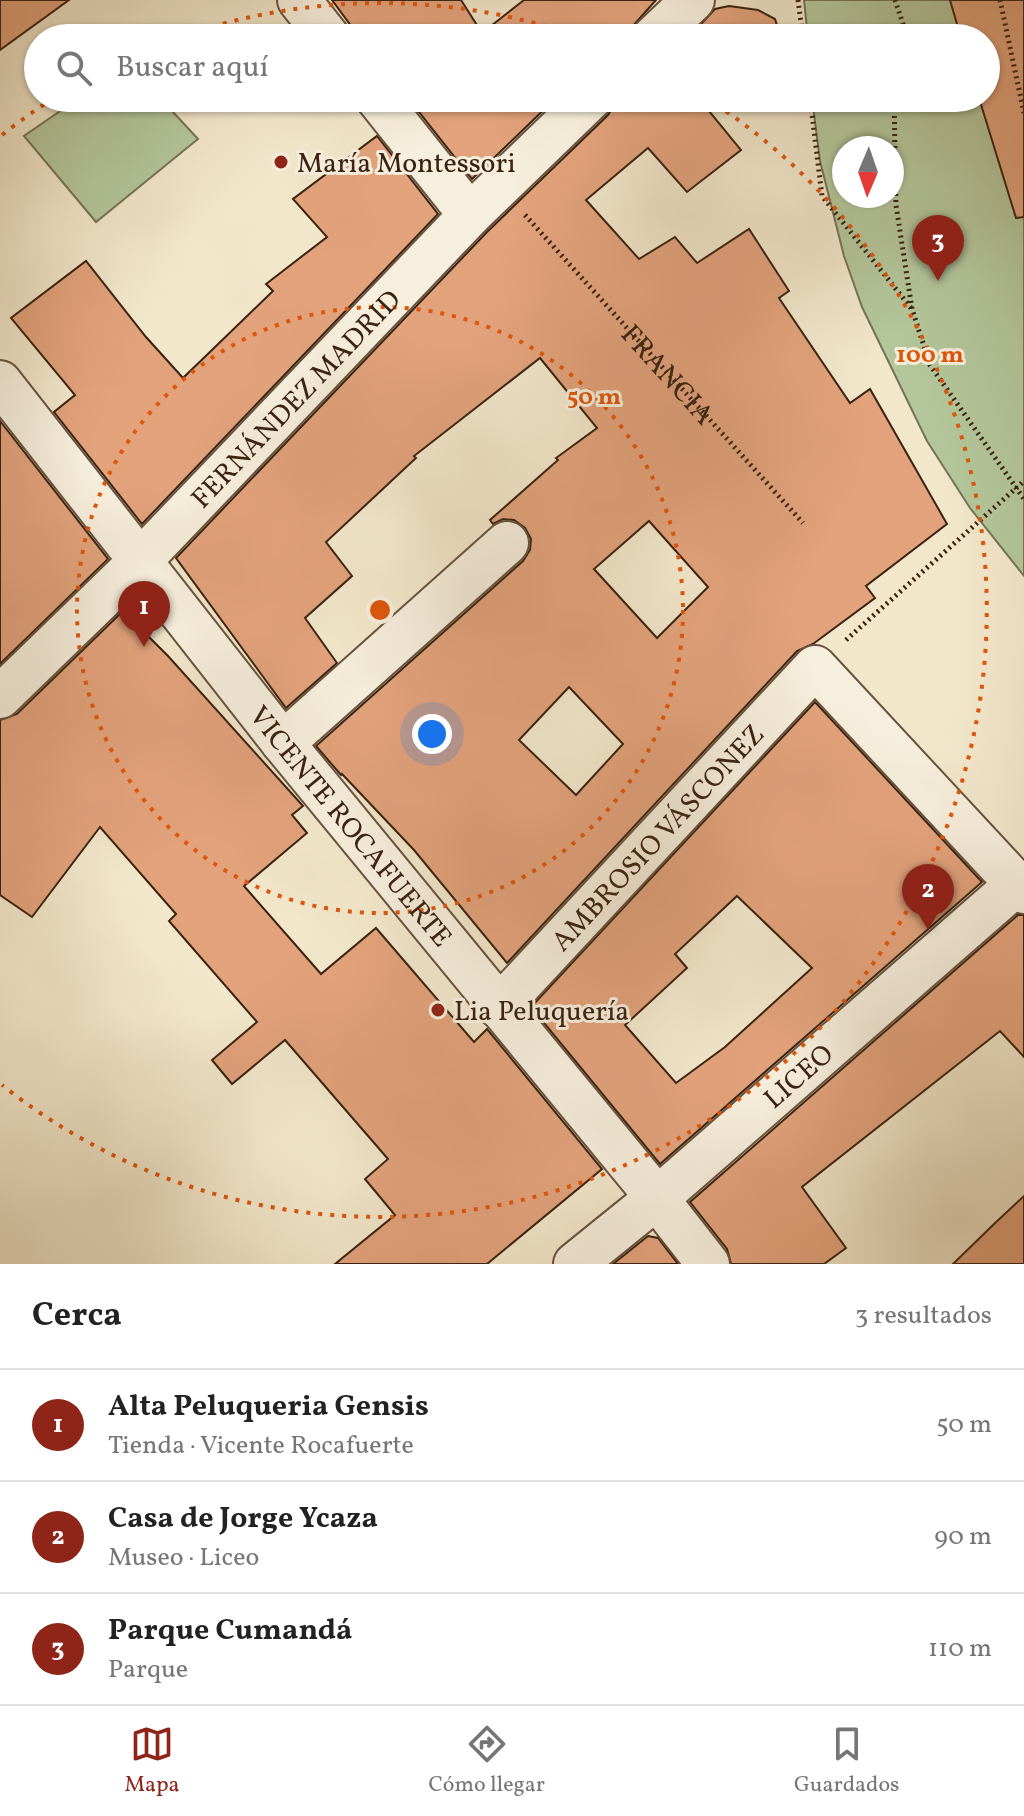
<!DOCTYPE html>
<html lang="es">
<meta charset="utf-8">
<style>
body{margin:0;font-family:Vollkorn,serif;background:#f2f2f2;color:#222}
.compass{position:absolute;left:832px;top:136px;width:72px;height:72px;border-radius:50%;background:#fff;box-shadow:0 2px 6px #0004;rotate:182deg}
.you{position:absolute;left:432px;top:734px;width:28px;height:28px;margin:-20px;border:6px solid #fff;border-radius:50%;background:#1a73e8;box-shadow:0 0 0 12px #1a73e833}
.badge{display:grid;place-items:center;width:52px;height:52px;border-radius:50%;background:#8f2418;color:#fff;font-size:26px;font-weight:700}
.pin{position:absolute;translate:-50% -66px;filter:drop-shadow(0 2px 4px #0008)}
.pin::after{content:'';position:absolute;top:42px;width:28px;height:24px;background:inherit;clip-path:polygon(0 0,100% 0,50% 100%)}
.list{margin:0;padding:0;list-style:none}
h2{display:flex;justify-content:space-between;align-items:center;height:104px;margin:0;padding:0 32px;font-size:34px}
h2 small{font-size:26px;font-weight:400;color:#767676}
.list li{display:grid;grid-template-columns:52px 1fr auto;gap:24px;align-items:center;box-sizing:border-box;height:112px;padding:0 32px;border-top:2px solid #e0e0e0}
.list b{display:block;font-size:30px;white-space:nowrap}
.list p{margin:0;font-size:26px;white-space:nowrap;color:#767676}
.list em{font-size:26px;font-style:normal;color:#767676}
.icon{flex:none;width:44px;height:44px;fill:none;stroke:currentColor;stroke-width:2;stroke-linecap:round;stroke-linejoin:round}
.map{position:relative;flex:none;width:1024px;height:1264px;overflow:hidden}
.search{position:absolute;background:#fff;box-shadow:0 2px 6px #0004;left:24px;right:24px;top:24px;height:88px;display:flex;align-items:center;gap:20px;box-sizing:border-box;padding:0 28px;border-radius:44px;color:#767676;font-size:30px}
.sheet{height:440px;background:#fff}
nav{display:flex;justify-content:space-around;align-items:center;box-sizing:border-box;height:112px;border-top:2px solid #e0e0e0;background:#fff;font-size:22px;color:#767676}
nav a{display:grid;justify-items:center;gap:4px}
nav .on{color:#8f2418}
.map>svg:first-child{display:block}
</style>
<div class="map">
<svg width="1024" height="1264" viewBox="0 0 1024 1264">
<rect width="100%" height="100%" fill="#f2e7cb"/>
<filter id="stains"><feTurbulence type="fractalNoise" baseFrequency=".0025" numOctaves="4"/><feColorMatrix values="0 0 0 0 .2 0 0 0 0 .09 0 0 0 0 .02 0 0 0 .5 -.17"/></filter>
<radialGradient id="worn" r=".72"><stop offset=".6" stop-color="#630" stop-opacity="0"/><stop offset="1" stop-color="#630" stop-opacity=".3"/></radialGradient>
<!-- green -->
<g fill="#b4c79c" stroke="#767456" stroke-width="2" fill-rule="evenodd">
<path d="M 804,0 L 1024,0 L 1024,576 L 970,508 L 927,441 L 862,307 L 844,256 L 820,161 L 812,98 L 986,98 L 986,38 L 808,38 ZM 844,148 L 892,148 L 892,196 L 844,196 Z"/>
<polygon points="79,98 160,98 198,139 96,222 24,136"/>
</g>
<!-- building -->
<g fill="#e2a27c" stroke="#392210" stroke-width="2" fill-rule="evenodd">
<polygon points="0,0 69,0 0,50"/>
<polygon points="332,0 461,0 482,33 524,0 656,0 632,27 630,38 360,38"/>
<polygon points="950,0 1024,0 1024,217 1016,218 979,98 986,98 986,38 961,38"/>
<polygon points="729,6 758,10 775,19 781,38 688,38 715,9"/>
<polygon points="408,98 556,98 472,179"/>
<path d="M 614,98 L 714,98 L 704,105 L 741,150 L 687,192 L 648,148 L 586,200 L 639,259 L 675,237 L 697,263 L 749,229 L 789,291 L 779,298 L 850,403 L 870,389 L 947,524 L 866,586 L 875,598 L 813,644 L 797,651 L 507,963 L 414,850 L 342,774 L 341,775 L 316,746 L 523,561 L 530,550 L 531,539 L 525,528 L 514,520 L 503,519 L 493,524 L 490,520 L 558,460 L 556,458 L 597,428 L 540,358 L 414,456 L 416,458 L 326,542 L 352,576 L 305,618 L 337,663 L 286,708 L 176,558 L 487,232 L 608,115 L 614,105 ZM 649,521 L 708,587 L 657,638 L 594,569 ZM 569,687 L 623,744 L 576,795 L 519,740 Z"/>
<polygon points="377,136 438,214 142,524 54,412 75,395 11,318 86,261 146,337 183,378 273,291 266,284 327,237 293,199"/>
<polygon points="0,421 108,559 0,664"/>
<polygon points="123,611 168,656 303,806 292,815 307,833 244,886 321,974 376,928 474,1042 487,1029 602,1169 487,1264 335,1264 395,1215 365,1179 388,1159 285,1040 232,1084 212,1060 257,1022 169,921 176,914 100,827 32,917 0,895 0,720 17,714"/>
<path d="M 815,702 L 982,882 L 660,1164 L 531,1007 ZM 737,896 L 812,968 L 725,1047 L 676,1083 L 625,1025 L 687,968 L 675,954 Z"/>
<polygon points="1018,915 1024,915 1024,1057 1000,1031 802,1187 846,1248 824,1264 731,1264 727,1249 690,1202"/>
<polygon points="1024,1196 1024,1264 953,1264 993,1225"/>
<polygon points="648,1236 658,1238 678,1264 613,1264"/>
</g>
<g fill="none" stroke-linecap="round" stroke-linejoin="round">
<defs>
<g id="minor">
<polyline points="299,0 329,38"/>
<polyline points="653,38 693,0"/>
<polyline points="377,98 470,215"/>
<path id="s2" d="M 0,382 L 283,743 L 644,1182 L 708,1264"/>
<path id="s3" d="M 0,697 L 139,562 L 470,215 L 591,98"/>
<polyline points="283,743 507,543"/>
<path id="s4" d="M 499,1007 L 815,667 L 1024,892"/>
<path id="s5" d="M 575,1264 L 669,1188 L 1017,884"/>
</g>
</defs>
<!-- minor casing -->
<use href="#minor" stroke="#67533f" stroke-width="46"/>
<!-- path -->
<g stroke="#392210" stroke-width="5" stroke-dasharray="2 4" stroke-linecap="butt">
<polyline points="798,0 803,38"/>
<polyline points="895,0 904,27 901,38"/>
<polyline points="1000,0 1024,113"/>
<polyline points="810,98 822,196 911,308"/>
<polyline points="894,98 896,205 912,309 930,365 1024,499"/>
<path id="s1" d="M 525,215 L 803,523"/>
<polyline points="846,640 1024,481"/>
</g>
<!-- minor -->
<use href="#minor" stroke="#f7efdd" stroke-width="42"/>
</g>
<!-- distance rings -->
<g fill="none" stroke="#df560c" stroke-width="4" stroke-dasharray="4 8">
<circle cx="380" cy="610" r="303"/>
<path d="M2 135A607 607 0 0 1 54 98M177 38A607 607 0 0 1 583 38M706 98A607 607 0 1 1 2 1085"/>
</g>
<!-- markers -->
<g fill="#8f2418" stroke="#f7efdd" stroke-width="3">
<circle cx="281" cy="162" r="8"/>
<circle cx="438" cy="1010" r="8"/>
</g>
<g text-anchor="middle" stroke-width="6" stroke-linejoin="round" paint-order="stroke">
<!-- poi labels -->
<g font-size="28" fill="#392210" stroke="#f7efdd" text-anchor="start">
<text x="297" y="172">María Montessori</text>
<text x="454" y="1020">Lia Peluquería</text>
</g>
<!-- street labels -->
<g font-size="28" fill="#392210" stroke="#f7efdd">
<text dy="10" stroke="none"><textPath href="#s1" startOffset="214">FRANCIA</textPath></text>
<text dy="10" stroke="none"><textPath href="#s3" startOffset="420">FERNÁNDEZ MADRID</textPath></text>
<text dy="10" stroke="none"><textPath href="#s2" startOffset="566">VICENTE ROCAFUERTE</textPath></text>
<text dy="10" stroke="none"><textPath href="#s4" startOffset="232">AMBROSIO VÁSCONEZ</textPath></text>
<text dy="10" stroke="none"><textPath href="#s5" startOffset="292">LICEO</textPath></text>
</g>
</g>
<circle cx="380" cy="610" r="12" fill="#df560c" stroke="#f7efdd" stroke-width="4"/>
<g font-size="24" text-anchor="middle" font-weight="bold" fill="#df560c" stroke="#f7efdd" stroke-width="6" stroke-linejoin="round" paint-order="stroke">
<text x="930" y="362">100 m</text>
<text x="594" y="404">50 m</text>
</g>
<rect width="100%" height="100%" filter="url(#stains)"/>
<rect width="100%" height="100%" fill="url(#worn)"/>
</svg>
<svg class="compass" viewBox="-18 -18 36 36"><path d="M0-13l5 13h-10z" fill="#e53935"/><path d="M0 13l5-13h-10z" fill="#767676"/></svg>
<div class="you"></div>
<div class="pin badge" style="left:144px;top:647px">1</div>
<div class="pin badge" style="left:928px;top:930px">2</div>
<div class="pin badge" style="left:938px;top:281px">3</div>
<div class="search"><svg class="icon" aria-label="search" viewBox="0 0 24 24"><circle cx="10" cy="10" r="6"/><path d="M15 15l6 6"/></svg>Buscar aquí</div>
</div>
<section class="sheet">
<h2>Cerca<small>3 resultados</small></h2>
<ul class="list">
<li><span class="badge">1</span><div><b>Alta Peluqueria Gensis</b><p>Tienda · Vicente Rocafuerte</p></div><em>50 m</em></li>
<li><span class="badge">2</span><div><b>Casa de Jorge Ycaza</b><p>Museo · Liceo</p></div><em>90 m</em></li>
<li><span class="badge">3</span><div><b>Parque Cumandá</b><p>Parque</p></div><em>110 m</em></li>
</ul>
</section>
<nav>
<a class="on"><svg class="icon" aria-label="map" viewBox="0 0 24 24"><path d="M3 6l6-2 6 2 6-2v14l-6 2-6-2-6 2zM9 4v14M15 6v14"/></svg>Mapa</a>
<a><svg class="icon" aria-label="directions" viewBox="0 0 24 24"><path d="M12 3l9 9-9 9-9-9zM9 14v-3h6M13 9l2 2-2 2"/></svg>Cómo llegar</a>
<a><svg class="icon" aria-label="saved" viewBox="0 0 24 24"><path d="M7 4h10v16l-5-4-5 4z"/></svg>Guardados</a>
</nav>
